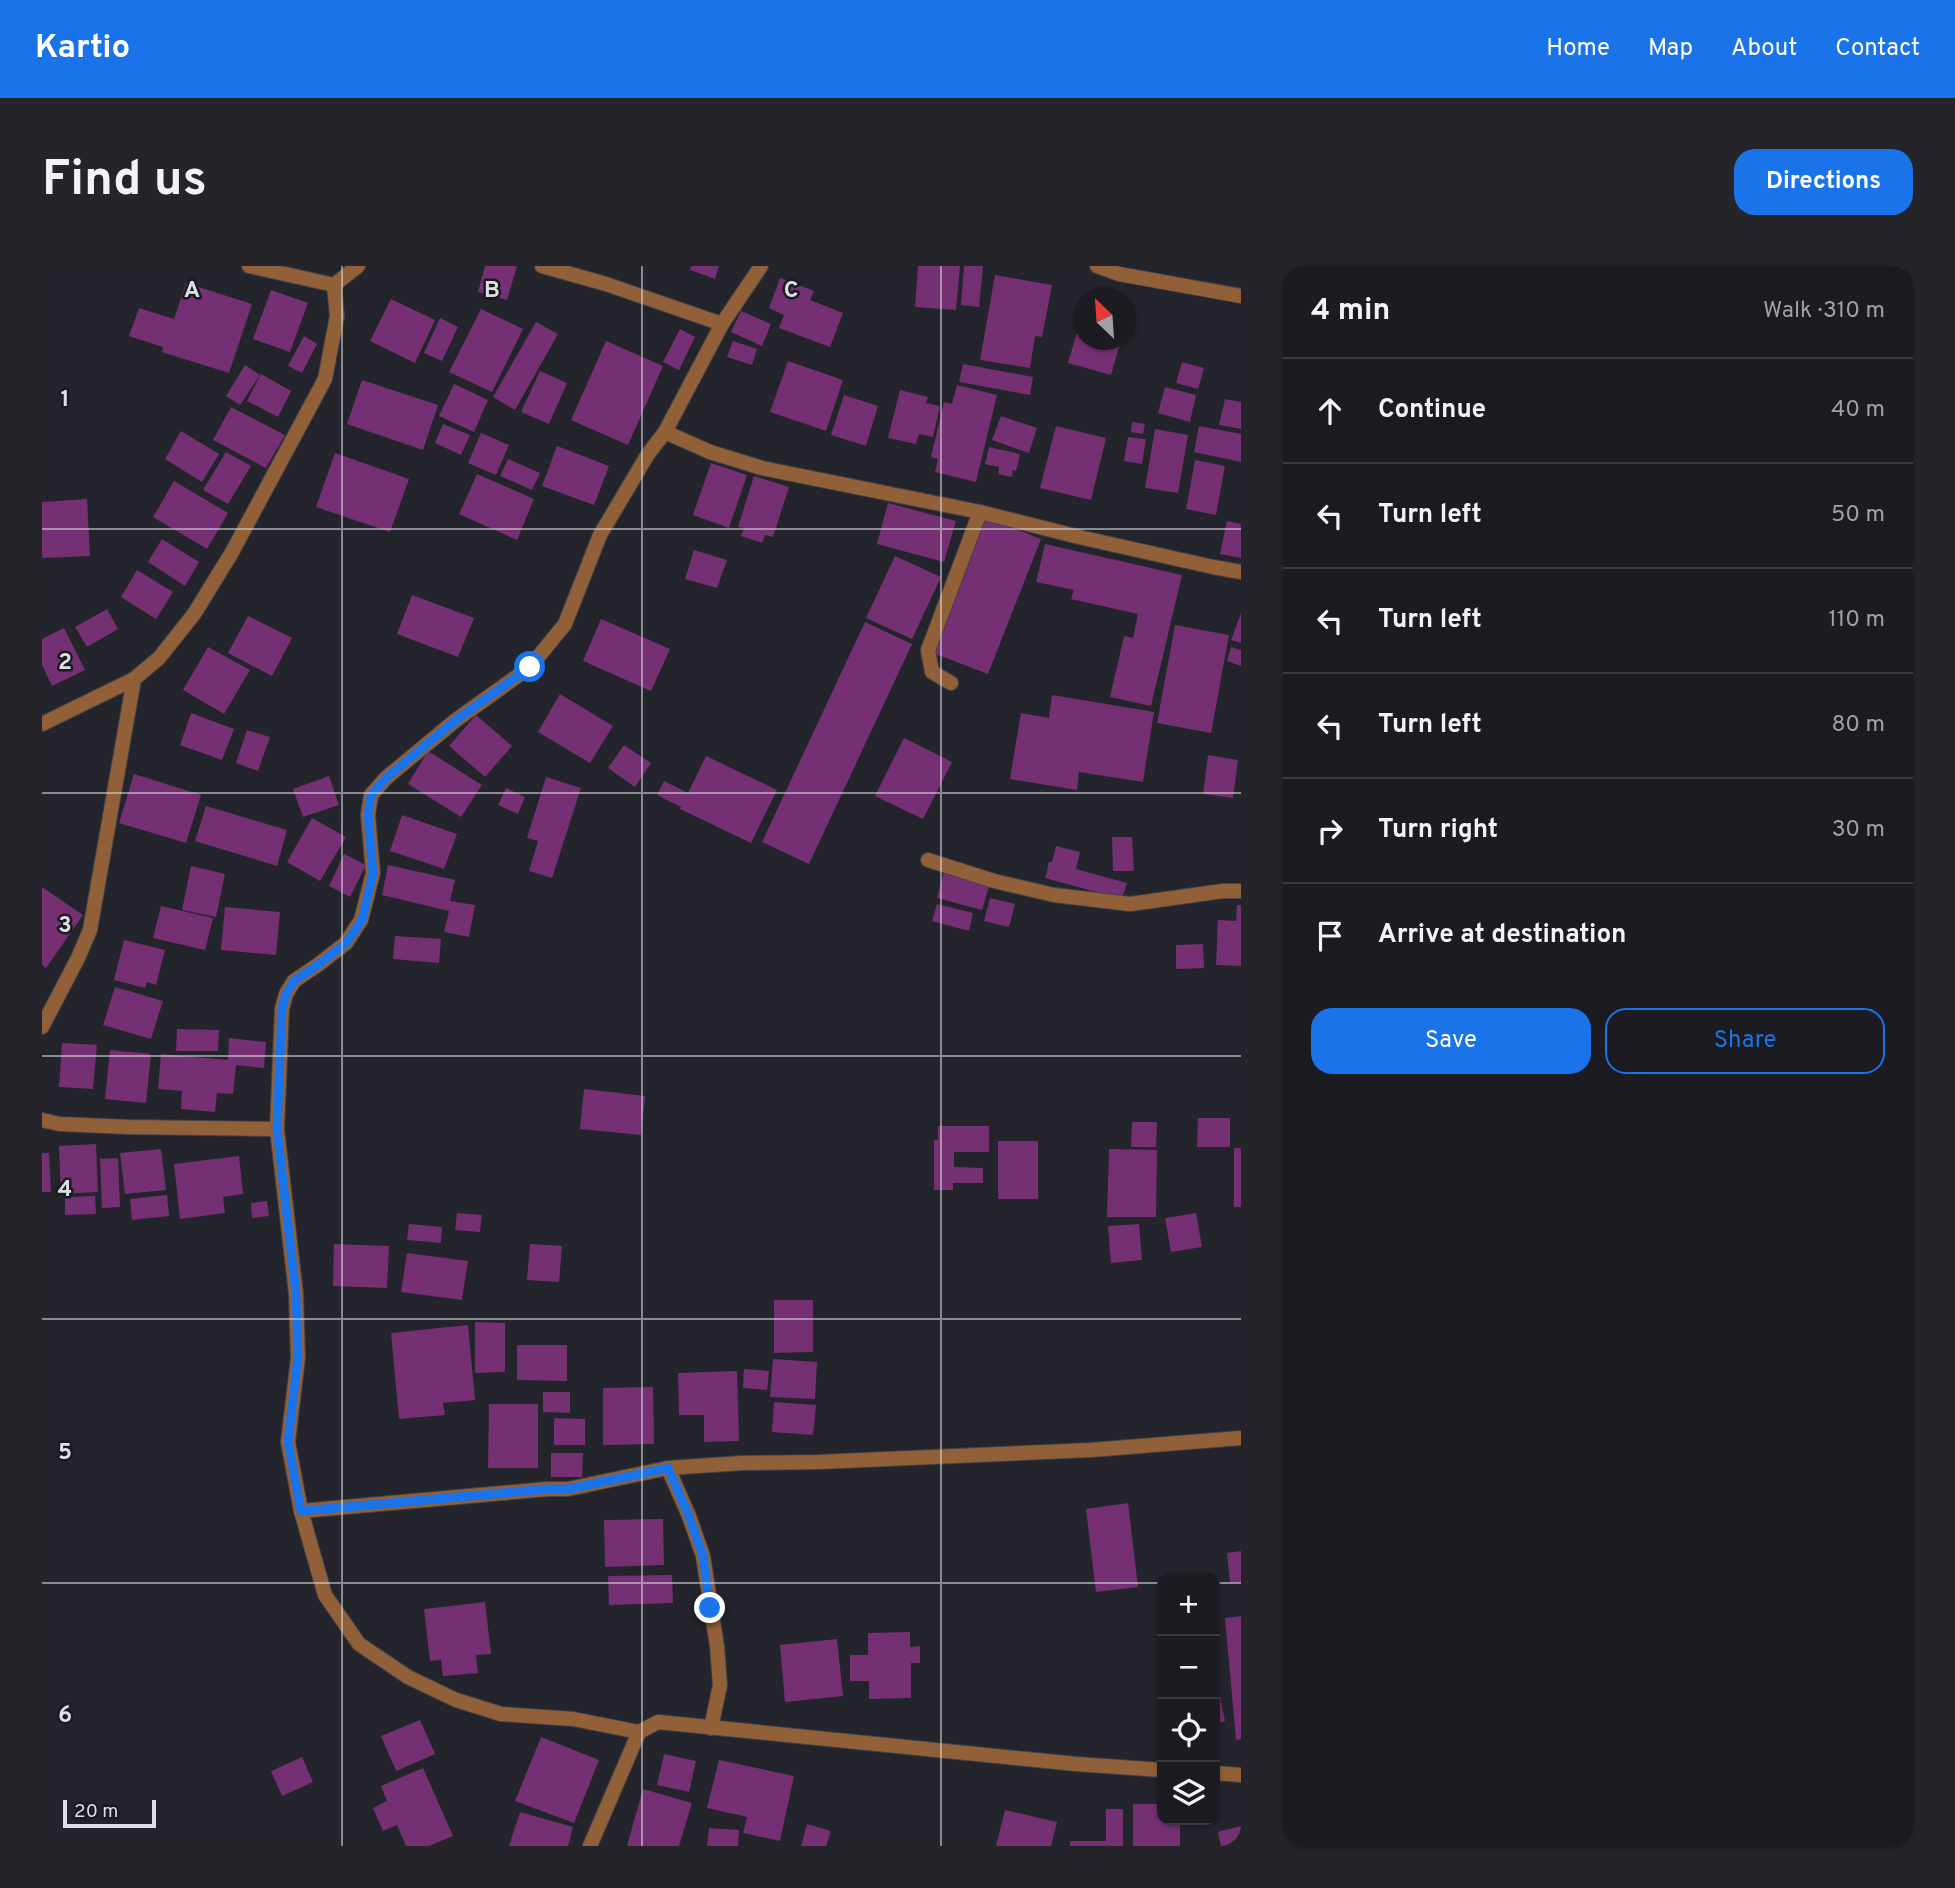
<!DOCTYPE html>
<meta charset="utf-8">
<style>
body{margin:0;font-family:Overpass,sans-serif;background:#24242a;color:#f1f3f6}
.controls{position:absolute;right:21px;bottom:21px;display:grid;overflow:hidden;border-radius:14px;box-shadow:0 2px 5px #0004}
.controls button{width:63px;height:63px;display:grid;place-items:center;padding:0;border:0;border-bottom:2px solid #39393f;background:#1b1b21;color:#f1f3f6;font:35px sans-serif}
.compass{position:absolute;left:1031px;top:21px;width:63px;height:63px;border-radius:50%;background:#1b1b21;box-shadow:0 2px 5px #0004;rotate:335deg}
.scale{position:absolute;left:21px;bottom:18px;width:93px;box-sizing:border-box;padding-left:7px;border:4px solid #dedee4;border-top:0;font-size:19px;line-height:24px;white-space:nowrap;color:#dedee4;-webkit-text-stroke:5px #1a1b22;paint-order:stroke}
.stop{position:absolute;width:21px;height:21px;margin:-16px;border:5px solid #1a73e8;border-radius:50%;background:#fff}
.stop.end{background:#1a73e8;border-color:#fff;box-shadow:0 2px 7px #0008}
.list{margin:0;padding:0;list-style:none}
h2{display:flex;justify-content:space-between;align-items:center;height:91px;margin:0;padding:0 28px;font-size:30px}
h2 small{font-size:23px;font-weight:400;color:#a0a1a5}
.list li{display:grid;grid-template-columns:46px 1fr auto;gap:21px;align-items:center;box-sizing:border-box;height:105px;padding:0 28px;border-top:2px solid #39393f}
.list b{display:block;font-size:26px;white-space:nowrap}
.list em{font-size:23px;font-style:normal;color:#a0a1a5}
.actions{display:flex;gap:14px;padding:21px 28px}
.actions a{flex:1;padding:16px 0;border:2px solid #1a73e8;border-radius:21px;text-align:center;font-size:24px;color:#1a73e8}
.actions .main{background:#1a73e8;color:#fff}
.icon{flex:none;width:38px;height:38px;fill:none;stroke:currentColor;stroke-width:2;stroke-linecap:round;stroke-linejoin:round}
.map{position:relative;flex:none;width:1199px;height:1580px;overflow:hidden;border-radius:21px}
header{display:flex;align-items:center;gap:42px;box-sizing:border-box;height:98px;padding:0 35px;background:#1a73e8;color:#fff}
header strong{font-size:33px}
nav{display:flex;gap:38px;margin-inline-start:auto;font-size:24px}
.intro{display:flex;align-items:center;justify-content:space-between;box-sizing:border-box;height:168px;padding:0 42px}
h1{margin:0;font-size:49px}
.button{padding:18px 32px;border-radius:21px;background:#1a73e8;color:#fff;font-size:24px;font-weight:700}
main{display:flex;gap:42px;padding:0 42px}
aside{flex:1;background:#1b1b21;border-radius:21px;box-shadow:0 2px 5px #0004}
.map>svg:first-child{display:block}
</style>
<header>
<strong>Kartio</strong>
<nav><a>Home</a><a>Map</a><a>About</a><a>Contact</a></nav>
</header>
<div class="intro"><h1>Find us</h1><a class="button">Directions</a></div>
<main>
<div class="map">
<svg width="1199" height="1580" viewBox="0 0 1199 1580">
<rect width="100%" height="100%" fill="#24242c"/>
<!-- building -->
<g fill="#743072">
<polygon points="443,0 475,0 465,34 436,26"/>
<polygon points="649,0 677,0 673,13 648,4"/>
<polygon points="876,0 918,0 914,44 873,41"/>
<polygon points="922,0 941,0 937,41 919,39"/>
<polygon points="953,9 1010,19 1000,71 993,70 988,102 938,94"/>
<polygon points="738,12 772,25 768,34 801,47 788,81 737,62 742,49 727,42"/>
<polygon points="144,17 210,38 187,107 120,86 121,81 87,70 97,42 132,53"/>
<polygon points="229,24 266,37 248,86 211,73"/>
<polygon points="349,33 393,54 373,97 328,75"/>
<polygon points="439,43 481,63 450,126 407,106"/>
<polygon points="699,45 729,58 720,80 689,66"/>
<polygon points="1041,46 1042,74 1079,74 1069,109 1026,97"/>
<polygon points="398,52 416,61 400,95 382,87"/>
<polygon points="494,56 516,68 473,144 451,131"/>
<polygon points="638,63 653,71 637,104 621,96"/>
<polygon points="262,70 275,78 260,107 246,100"/>
<polygon points="564,75 621,100 586,179 529,154"/>
<polygon points="691,75 715,83 710,99 685,91"/>
<polygon points="746,95 801,114 784,165 728,146"/>
<polygon points="1140,96 1162,102 1156,123 1134,117"/>
<polygon points="921,98 991,111 988,129 917,116"/>
<polygon points="203,99 218,109 198,139 184,130"/>
<polygon points="498,105 525,117 507,158 479,146"/>
<polygon points="219,108 249,125 236,151 205,135"/>
<polygon points="320,114 396,139 381,184 305,158"/>
<polygon points="412,118 446,134 432,166 397,150"/>
<polygon points="915,119 955,129 934,216 893,206 896,193 889,191 902,136 910,138"/>
<polygon points="1123,121 1154,129 1148,156 1116,147"/>
<polygon points="858,124 886,131 884,137 898,140 891,171 877,168 874,178 846,172"/>
<polygon points="802,129 836,140 824,180 789,169"/>
<polygon points="1183,133 1199,136 1199,163 1177,159"/>
<polygon points="189,141 243,169 224,202 171,174"/>
<polygon points="959,150 995,162 987,187 950,174"/>
<polygon points="1090,156 1103,158 1101,168 1089,166"/>
<polygon points="401,158 428,169 419,189 393,177"/>
<polygon points="1014,160 1064,172 1049,234 998,222"/>
<polygon points="1157,160 1199,168 1199,196 1152,186"/>
<polygon points="1113,163 1146,169 1136,227 1103,222"/>
<polygon points="139,165 177,188 160,216 123,193"/>
<polygon points="439,167 467,179 454,209 426,197"/>
<polygon points="1086,171 1104,173 1100,198 1082,195"/>
<polygon points="515,180 567,200 552,239 500,220"/>
<polygon points="947,181 978,188 974,205 971,204 970,211 956,208 957,201 943,198"/>
<polygon points="184,186 209,200 186,238 161,224"/>
<polygon points="293,187 367,213 348,266 274,241"/>
<polygon points="466,193 498,207 490,224 458,210"/>
<polygon points="1153,194 1183,200 1174,249 1144,243"/>
<polygon points="669,197 705,209 687,262 651,249"/>
<polygon points="435,208 492,233 475,274 417,248"/>
<polygon points="712,210 747,221 731,271 723,269 720,277 699,270 702,262 696,261"/>
<polygon points="132,215 186,247 165,283 111,251"/>
<polygon points="45,233 48,290 0,292 0,236"/>
<polygon points="846,237 914,255 902,296 835,278"/>
<polygon points="944,251 999,273 946,408 891,387"/>
<polygon points="1185,255 1199,258 1199,292 1178,288"/>
<polygon points="120,273 157,296 143,320 106,296"/>
<polygon points="1003,278 1140,309 1109,440 1068,431 1082,370 1091,372 1096,348 1029,333 1032,324 994,316"/>
<polygon points="652,284 685,294 675,322 643,313"/>
<polygon points="853,290 899,311 870,373 824,352"/>
<polygon points="95,304 131,326 114,353 79,331"/>
<polygon points="370,329 432,352 416,391 355,368"/>
<polygon points="65,343 76,363 45,381 33,361"/>
<polygon points="1199,347 1199,377 1189,374"/>
<polygon points="206,350 250,372 230,410 186,387"/>
<polygon points="559,353 628,383 609,425 541,395"/>
<polygon points="823,356 870,378 767,598 720,576"/>
<polygon points="1133,359 1187,369 1169,467 1115,457"/>
<polygon points="22,362 43,404 10,420 0,399 0,373"/>
<polygon points="166,381 208,404 182,448 141,424"/>
<polygon points="1189,381 1199,384 1199,400 1185,395"/>
<polygon points="518,428 571,460 548,497 496,466"/>
<polygon points="1010,429 1112,446 1101,516 1037,506 1035,524 968,513 979,447 1007,452"/>
<polygon points="149,447 192,463 180,494 138,479"/>
<polygon points="434,449 470,480 443,511 407,480"/>
<polygon points="205,464 228,471 216,505 194,497"/>
<polygon points="862,472 910,496 881,553 833,530"/>
<polygon points="582,479 609,497 593,521 566,502"/>
<polygon points="386,485 440,519 419,551 366,518"/>
<polygon points="1166,489 1196,494 1191,532 1161,528"/>
<polygon points="664,490 735,524 709,577 638,543 639,541 615,529 622,515 646,527"/>
<polygon points="92,508 159,529 144,577 77,557"/>
<polygon points="287,510 297,539 261,551 251,523"/>
<polygon points="504,511 539,522 510,612 487,605 496,575 485,572"/>
<polygon points="464,522 483,531 476,548 456,539"/>
<polygon points="164,540 245,564 235,600 153,575"/>
<polygon points="360,549 415,568 402,603 348,585"/>
<polygon points="270,552 304,571 278,615 245,596"/>
<polygon points="1070,571 1090,571 1092,605 1071,605"/>
<polygon points="1014,580 1038,586 1034,603 1085,617 1080,633 1003,612 1007,596 1010,596"/>
<polygon points="302,588 324,599 308,631 287,620"/>
<polygon points="346,599 413,614 408,635 433,639 427,671 402,666 407,645 340,629"/>
<polygon points="149,600 183,608 174,651 140,644"/>
<polygon points="902,605 948,617 940,644 895,632"/>
<polygon points="0,621 41,649 4,702 0,699"/>
<polygon points="948,632 973,638 967,661 942,655"/>
<polygon points="895,638 931,647 927,665 890,655"/>
<polygon points="1195,639 1199,639 1199,700 1174,699 1176,654 1194,655"/>
<polygon points="119,640 171,652 163,684 111,672"/>
<polygon points="183,641 238,646 234,689 179,684"/>
<polygon points="353,670 399,673 397,697 351,693"/>
<polygon points="82,674 123,684 114,719 105,716 103,722 72,714"/>
<polygon points="1161,678 1162,702 1134,703 1134,679"/>
<polygon points="73,721 121,735 109,773 61,759"/>
<polygon points="135,763 177,764 176,785 134,785"/>
<polygon points="187,772 224,776 222,802 194,799 191,828 175,827 173,846 139,843 140,825 116,823 119,788 186,794"/>
<polygon points="20,777 55,779 51,823 17,821"/>
<polygon points="68,784 109,788 104,837 63,833"/>
<polygon points="542,823 603,830 599,869 538,863"/>
<polygon points="1156,852 1188,852 1188,881 1155,881"/>
<polygon points="1090,856 1115,856 1114,881 1089,881"/>
<polygon points="896,860 947,860 947,886 912,886 912,901 941,902 941,917 911,917 911,924 892,924 892,874 896,874"/>
<rect x="956" y="875" width="40" height="58"/>
<polygon points="54,878 56,926 19,928 17,880"/>
<rect x="1192" y="882" width="7" height="59"/>
<polygon points="119,883 124,924 83,928 78,887"/>
<polygon points="1067,883 1115,884 1114,951 1065,951"/>
<polygon points="0,887 7,887 9,926 0,926"/>
<polygon points="197,890 201,928 181,931 183,947 138,953 132,898"/>
<polygon points="76,892 78,941 60,942 58,893"/>
<polygon points="125,929 127,950 90,954 88,933"/>
<polygon points="53,930 54,948 23,949 23,931"/>
<polygon points="225,935 227,950 210,952 209,937"/>
<polygon points="415,947 440,949 438,966 413,964"/>
<polygon points="1154,947 1160,981 1129,986 1123,952"/>
<polygon points="367,958 400,961 399,977 365,974"/>
<polygon points="1097,958 1100,994 1069,997 1066,960"/>
<polygon points="292,978 347,980 345,1022 291,1020"/>
<polygon points="488,978 520,980 517,1016 485,1014"/>
<polygon points="365,987 426,995 420,1034 359,1026"/>
<polygon points="732,1034 771,1034 771,1086 732,1087"/>
<polygon points="433,1056 463,1057 463,1106 433,1107"/>
<polygon points="426,1059 433,1134 401,1137 403,1149 357,1153 349,1067"/>
<polygon points="475,1079 525,1079 525,1115 475,1114"/>
<polygon points="731,1093 775,1096 773,1133 728,1131"/>
<polygon points="702,1103 727,1105 725,1124 701,1122"/>
<polygon points="695,1105 697,1175 662,1176 662,1149 637,1149 636,1107"/>
<polygon points="611,1121 612,1178 561,1179 561,1122"/>
<polygon points="501,1126 528,1126 528,1147 501,1146"/>
<polygon points="732,1136 774,1139 771,1169 730,1166"/>
<polygon points="447,1138 496,1138 496,1202 446,1202"/>
<polygon points="512,1152 543,1153 543,1179 512,1179"/>
<polygon points="509,1187 541,1187 540,1211 509,1211"/>
<polygon points="1086,1237 1096,1321 1054,1326 1044,1243"/>
<polygon points="621,1253 622,1299 563,1301 562,1254"/>
<polygon points="1199,1285 1199,1316 1188,1317 1185,1287"/>
<polygon points="630,1309 631,1337 567,1339 566,1310"/>
<polygon points="443,1336 449,1388 434,1389 436,1407 401,1410 399,1394 388,1395 382,1343"/>
<polygon points="1199,1350 1199,1473 1194,1474 1183,1352"/>
<polygon points="868,1366 868,1381 878,1380 878,1397 869,1397 869,1432 827,1433 827,1415 808,1415 808,1389 826,1389 826,1367"/>
<polygon points="795,1373 801,1430 743,1436 738,1379"/>
<polygon points="1173,1407 1183,1455 1173,1457"/>
<polygon points="378,1454 393,1488 354,1505 339,1470"/>
<polygon points="499,1471 557,1494 532,1557 473,1535"/>
<polygon points="622,1488 654,1495 647,1526 615,1519"/>
<polygon points="260,1491 271,1516 240,1530 229,1505"/>
<polygon points="677,1494 752,1510 738,1575 701,1567 705,1551 665,1542"/>
<polygon points="381,1502 411,1570 387,1580 364,1580 355,1559 341,1565 331,1542 345,1535 339,1520"/>
<polygon points="601,1523 650,1537 637,1580 585,1580"/>
<polygon points="1091,1538 1120,1538 1120,1554 1138,1554 1138,1580 1091,1580"/>
<polygon points="1064,1543 1081,1543 1081,1580 1028,1580 1028,1575 1064,1575"/>
<polygon points="963,1544 1015,1556 1009,1580 954,1580"/>
<polygon points="478,1546 531,1561 526,1580 467,1580"/>
<polygon points="765,1558 789,1565 784,1580 759,1580"/>
<polygon points="1199,1560 1199,1580 1179,1580 1176,1566"/>
<polygon points="667,1562 697,1564 696,1580 665,1580"/>
</g>
<g fill="none" stroke-linecap="round" stroke-linejoin="round">
<defs>
<g id="minor">
<polyline points="207,0 292,19 316,0"/>
<polyline points="500,0 564,18 680,58 719,0"/>
<polyline points="1055,0 1077,8 1199,30"/>
<polyline points="680,58 623,166 668,186 720,202 938,246 1037,271 1171,301 1199,306"/>
<polyline points="623,166 606,188 558,269 523,358 488,401 414,454 344,512 329,529 326,549 331,607 319,654 304,677 277,698 252,715 244,728 240,743 235,863 254,1028 256,1092 246,1176 259,1245 283,1329 317,1378 366,1411 414,1434 459,1448 531,1453 597,1466 616,1456 1034,1498 1120,1504"/>
<polyline points="909,417 890,406 886,384 938,246"/>
<polyline points="0,458 92,413 117,392 152,348 189,288 283,113 295,50 292,19"/>
<polyline points="886,594 952,615 1012,629 1088,638 1181,625 1199,625"/>
<polyline points="0,761 36,692 48,664 92,413"/>
<polyline points="0,854 18,858 87,861 235,863"/>
<polyline points="626,1202 647,1250 661,1290 675,1380 678,1419 669,1462"/>
<polyline points="259,1245 506,1223 526,1223 626,1202 700,1197 776,1196 1049,1184 1199,1172"/>
<polyline points="1173,1507 1199,1509"/>
<polyline points="548,1580 597,1466"/>
</g>
</defs>
<!-- minor casing -->
<use href="#minor" stroke="#424249" stroke-width="16"/>
<!-- minor -->
<use href="#minor" stroke="#916038" stroke-width="14"/>
</g>
<g fill="none" stroke-linecap="round" stroke-linejoin="round">
<!-- route -->
<polyline stroke="#1a73e8" stroke-width="9" points="488,401 414,454 344,512 329,529 326,549 331,607 320,654 304,677 277,698 252,715 244,728 240,743 235,863 254,1028 256,1091 246,1176 259,1245 506,1223 526,1223 626,1202 647,1250 661,1290 668,1342"/>
</g>
<!-- grid -->
<path fill="none" stroke="#dedee4" stroke-width="2" stroke-opacity="0.55" d="M 300,0 L 300,1580M 600,0 L 600,1580M 899,0 L 899,1580M 0,263 L 1199,263M 0,527 L 1199,527M 0,790 L 1199,790M 0,1053 L 1199,1053M 0,1317 L 1120,1317M 1173,1317 L 1199,1317"/>
<g font-size="23" text-anchor="middle" font-weight="bold" fill="#dedee4" stroke="#1a1b22" stroke-width="5" stroke-linejoin="round" paint-order="stroke">
<text x="150" y="31">A</text>
<text x="450" y="31">B</text>
<text x="749" y="31">C</text>
<text x="23" y="140">1</text>
<text x="23" y="403">2</text>
<text x="23" y="666">3</text>
<text x="23" y="930">4</text>
<text x="23" y="1193">5</text>
<text x="23" y="1456">6</text>
</g>
</svg>
<div class="controls">
<button>+</button>
<button>−</button>
<button><svg class="icon" aria-label="locate" viewBox="0 0 24 24"><circle cx="12" cy="12" r="6"/><path d="M12 2v4M12 18v4M2 12h4M18 12h4"/></svg></button>
<button><svg class="icon" aria-label="layers" viewBox="0 0 24 24"><path d="M12 4l9 5-9 5-9-5zM3 14l9 5 9-5"/></svg></button>
</div>
<svg class="compass" viewBox="-18 -18 36 36"><path d="M0-13l5 13h-10z" fill="#e53935"/><path d="M0 13l5-13h-10z" fill="#a0a1a5"/></svg>
<div class="scale">20 m</div>
<div class="stop" style="left:488px;top:401px"></div>
<div class="stop end" style="left:668px;top:1342px"></div>
</div>
<aside>
<h2>4 min<small>Walk · 310 m</small></h2>
<ul class="list">
<li><svg class="icon" aria-label="ahead" viewBox="0 0 24 24"><path d="M12 20V5M6 11l6-6 6 6"/></svg><div><b>Continue</b></div><em>40 m</em></li>
<li><svg class="icon" aria-label="left" viewBox="0 0 24 24"><path d="M17 20v-9H6M10 6l-5 5 5 5"/></svg><div><b>Turn left</b></div><em>50 m</em></li>
<li><svg class="icon" aria-label="left" viewBox="0 0 24 24"><path d="M17 20v-9H6M10 6l-5 5 5 5"/></svg><div><b>Turn left</b></div><em>110 m</em></li>
<li><svg class="icon" aria-label="left" viewBox="0 0 24 24"><path d="M17 20v-9H6M10 6l-5 5 5 5"/></svg><div><b>Turn left</b></div><em>80 m</em></li>
<li><svg class="icon" aria-label="right" viewBox="0 0 24 24"><path d="M7 20v-9h11M14 6l5 5-5 5"/></svg><div><b>Turn right</b></div><em>30 m</em></li>
<li><svg class="icon" aria-label="arrive" viewBox="0 0 24 24"><path d="M6 21V4h12l-3 4 3 4H6"/></svg><div><b>Arrive at destination</b></div></li>
</ul>
<div class="actions"><a class="main">Save</a><a>Share</a></div>
</aside>
</main>
